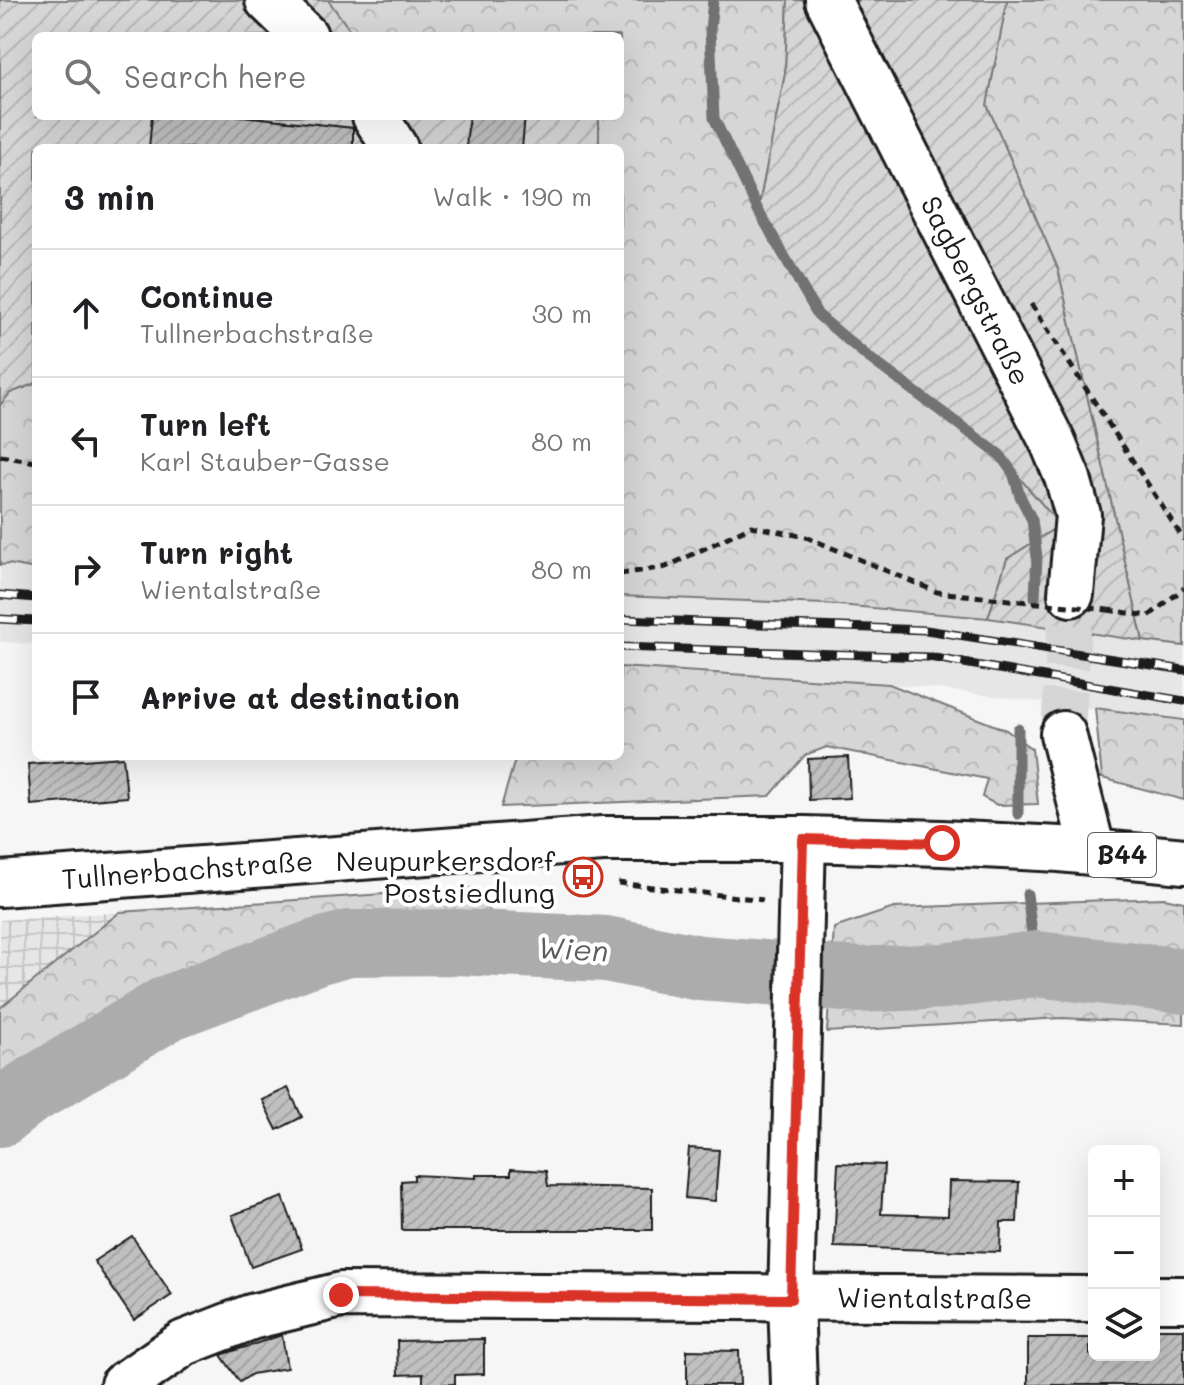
<!DOCTYPE html>
<meta charset="utf-8">
<style>
body{margin:0;font-family:Mali,sans-serif;background:#f2f2f2;color:#202124}
.controls{position:absolute;right:24px;bottom:24px;display:grid;overflow:hidden;border-radius:12px;box-shadow:0 8px 32px #0002}
.controls button{width:72px;height:72px;display:grid;place-items:center;padding:0;border:0;border-bottom:2px solid #e0e0e0;background:#fff;color:#202124;font:40px sans-serif}
.stop{position:absolute;width:24px;height:24px;margin:-18px;border:6px solid #d93025;border-radius:50%;background:#fff}
.stop.end{background:#d93025;border-color:#fff;box-shadow:0 2px 8px #0008}
.list{margin:0;padding:0;list-style:none}
h2{display:flex;justify-content:space-between;align-items:center;height:104px;margin:0;padding:0 32px;font-size:34px}
h2 small{font-size:26px;font-weight:400;color:#757577}
.list li{display:grid;grid-template-columns:52px 1fr auto;gap:24px;align-items:center;box-sizing:border-box;height:128px;padding:0 32px;border-top:2px solid #e0e0e0}
.list b{display:block;font-size:30px;white-space:nowrap}
.list p{margin:0;font-size:26px;white-space:nowrap;color:#757577}
.list em{font-size:26px;font-style:normal;color:#757577}
.icon{flex:none;width:44px;height:44px;fill:none;stroke:currentColor;stroke-width:2;stroke-linecap:round;stroke-linejoin:round}
.map{position:relative;flex:none;width:1184px;height:1385px;overflow:hidden}
.search{position:absolute;background:#fff;box-shadow:0 8px 32px #0002;left:32px;top:32px;width:592px;height:88px;display:flex;align-items:center;gap:20px;box-sizing:border-box;padding:0 28px;border-radius:12px;color:#757577;font-size:30px}
.panel{position:absolute;background:#fff;box-shadow:0 8px 32px #0002;left:32px;top:144px;width:592px;height:616px;border-radius:12px}
.map>svg:first-child{display:block}
</style>
<div class="map">
<svg width="1184" height="1385" viewBox="0 0 1184 1385">
<defs>
<pattern id="industrial-grid" width="8" height="8" patternUnits="userSpaceOnUse" patternTransform="scale(2)"><rect width="8" height="8" fill="#e6e6e6"/><path d="M0 4h8M4 0v8" fill="none" stroke="#c5c5c5"/></pattern>
<pattern id="forest-crowns" width="20" height="18" patternUnits="userSpaceOnUse" patternTransform="scale(2)"><rect width="20" height="18" fill="#d6d6d6"/><path d="M2 6a3 3 0 1 1 6 0M12 15a3 3 0 1 1 6 0" fill="none" stroke="#b7b7b7"/></pattern>
<pattern id="garden-furrows" width="10" height="10" patternUnits="userSpaceOnUse" patternTransform="scale(2)"><rect width="10" height="10" fill="#d6d6d6"/><path d="M-1 1l2-2M0 10L10 0M9 11l2-2" fill="none" stroke="#b7b7b7"/></pattern>
<pattern id="building-hatch" width="6" height="6" patternUnits="userSpaceOnUse" patternTransform="scale(2)"><rect width="6" height="6" fill="#c0c0c0"/><path d="M-1 1l2-2M0 6l6-6M5 7l2-2" fill="none" stroke="#a4a4a4"/></pattern>
</defs>
<rect width="100%" height="100%" fill="#f6f6f6"/>
<filter id="ink" filterUnits="userSpaceOnUse"><feTurbulence type="fractalNoise" baseFrequency=".0125" numOctaves="2"/><feDisplacementMap in="SourceGraphic" scale="16" xChannelSelector="R" yChannelSelector="G"/><feConvolveMatrix kernelMatrix="1 2 1 2 8 2 1 2 1" color-interpolation-filters="sRGB"/></filter>
<g filter="url(#ink)">
<!-- built -->
<g fill="#e6e6e6">
<polygon points="9,564 36,569 36,644 0,642 0,565"/>
<polygon points="620,596 826,604 988,618 1184,646 1184,720 914,686 620,667"/>
</g>
<!-- industrial -->
<polygon fill="url(#industrial-grid)" points="120,912 0,1008 0,920"/>
<!-- forest -->
<g fill="url(#forest-crowns)" stroke="#797979" stroke-width="2">
<polygon points="328,0 788,0 785,74 758,210 870,357 1000,455 1060,525 1007,559 988,618 826,604 620,596 620,148 599,148 599,116 620,116 620,36 354,36"/>
<polygon points="1007,0 1184,0 1184,646 1143,641 1058,269 987,105"/>
<polygon points="36,383 36,569 9,564 0,565 0,405 10,393"/>
<polygon points="620,667 889,684 1006,730 1032,749 1038,804 997,805 982,797 987,779 827,747 805,755 770,796 501,807 516,756 620,756"/>
<polygon points="1095,708 1184,720 1184,800 1102,778"/>
<polygon points="472,888 505,931 420,928 314,935 242,950 113,1014 0,1094 0,1008 120,912"/>
<polygon points="1164,898 1184,902 1184,1024 1062,1018 827,1032 834,928 894,908"/>
</g>
<!-- garden -->
<g fill="url(#garden-furrows)" stroke="#797979" stroke-width="2">
<polygon points="0,0 328,0 354,36 36,36 36,116 599,116 599,148 36,148 36,383 10,393 0,405"/>
<polygon points="788,0 1007,0 987,105 1058,269 1143,641 988,618 1007,559 1060,525 1000,455 818,315 758,210 785,74"/>
</g>
<g fill="none" stroke-linecap="round" stroke-linejoin="round">
<!-- stream -->
<g stroke="#727272" stroke-width="11">
<polyline points="713,0 710,30 714,118 758,210 818,315 868,357 1000,455 1013,473 1020,496 1032,520 1037,557 1035,597"/>
<polyline points="1018,814 1018,729"/>
<polyline points="1027,894 1036,964"/>
</g>
<!-- river -->
<polyline stroke="#acacac" stroke-width="66" points="0,1114 24,1095 168,1008 316,952 349,943 457,942 606,949 700,968 859,980 944,976 1036,964 1184,981"/>
</g>
<!-- building -->
<g fill="url(#building-hatch)" stroke="#1c1c1c" stroke-width="2">
<polygon points="152,116 242,116 353,128 353,148 149,148"/>
<polygon points="469,116 525,116 522,148 466,148"/>
<polygon points="123,757 127,797 31,805 28,764"/>
<polygon points="848,757 850,798 809,800 808,759"/>
<polygon points="288,1088 302,1117 277,1130 262,1100"/>
<polygon points="689,1148 719,1150 715,1201 685,1198"/>
<polygon points="838,1163 884,1165 881,1214 948,1216 949,1181 1019,1182 1017,1222 1001,1222 1000,1252 834,1247"/>
<polygon points="511,1169 546,1171 548,1186 652,1188 652,1230 402,1230 401,1181 414,1180 414,1175 476,1178 476,1175 511,1175"/>
<polygon points="283,1197 302,1249 251,1267 232,1215"/>
<polygon points="132,1236 172,1295 134,1320 94,1261"/>
<polygon points="1154,1329 1184,1329 1184,1385 1028,1385 1028,1338 1090,1338 1090,1355 1154,1355"/>
<polygon points="282,1335 287,1368 252,1374 240,1382 221,1355"/>
<polygon points="484,1339 484,1374 455,1375 455,1384 423,1385 423,1374 398,1375 397,1341"/>
<polygon points="687,1350 739,1351 740,1385 687,1385"/>
</g>
<g fill="none" stroke-linecap="round" stroke-linejoin="round">
<!-- minor-tunnel -->
<polyline stroke="#d5d5d5" stroke-width="44" stroke-dasharray="44 22" stroke-linecap="butt" points="1063,734 1071,594"/>
<defs>
<g id="minor">
<polyline points="268,0 305,36"/>
<path id="s1" d="M 828,0 L 1053,443 L 1068,479 L 1078,515 L 1071,594"/>
<polyline points="375,116 395,148"/>
<polyline points="1063,734 1093,852"/>
<polyline points="1154,1299 1184,1299"/>
<path id="s2" d="M 123,1385 L 184,1343 L 251,1317 L 341,1295 L 1094,1299"/>
<polyline points="794,1385 791,1299 803,839"/>
</g>
<g id="major">
<path id="s3" d="M 0,884 L 603,839 L 803,839 L 942,843 L 1060,849 L 1184,861"/>
</g>
</defs>
<!-- minor casing -->
<use href="#minor" stroke="#1c1c1c" stroke-width="50"/>
<!-- major casing -->
<use href="#major" stroke="#1c1c1c" stroke-width="50"/>
<!-- path -->
<g stroke="#1c1c1c" stroke-width="5" stroke-dasharray="8 6" stroke-linecap="butt">
<polyline points="1031,304 1184,540"/>
<polyline points="0,456 36,462"/>
<polyline points="620,574 666,567 751,526 806,537 937,592 1019,601"/>
<polyline points="1108,610 1149,616 1184,588"/>
<polyline points="618,883 763,900"/>
</g>
<!-- minor -->
<use href="#minor" stroke="#fff" stroke-width="44"/>
<!-- major -->
<use href="#major" stroke="#fff" stroke-width="44"/>
<defs>
<g id="rail">
<polyline points="0,595 36,598"/>
<polyline points="0,619 36,621"/>
<polyline points="620,619 926,630 1184,670"/>
<polyline points="620,647 929,657 1184,701"/>
</g>
</defs>
<!-- rail casing -->
<use href="#rail" stroke="#1c1c1c" stroke-width="9"/>
<!-- rail -->
<use href="#rail" stroke="#fff" stroke-width="6" stroke-dasharray="18" stroke-linecap="butt"/>
<!-- path-bridge -->
<polyline stroke="#1c1c1c" stroke-width="5" stroke-dasharray="8 6" stroke-linecap="butt" points="1019,601 1108,610"/>
</g>
</g>
<g fill="none" stroke-linecap="round" stroke-linejoin="round" filter="url(#ink)">
<!-- route -->
<polyline stroke="#d93025" stroke-width="10" points="341,1295 791,1299 803,839 942,843"/>
</g>
<!-- icons -->
<defs>
<symbol id="bus-ring" viewBox="-11 -11 22 22"><circle r="9.5" fill="#fff" stroke="#c8321e" stroke-width="1.5"/><path d="M-5-6H5V4H4V6H2V4H-2V6H-4V4H-5ZM-3.5-4V0h7V-4ZM-3.5 1.2v1.5H-2V1.2ZM2 1.2v1.5H3.5V1.2Z" fill="#c8321e"/></symbol>
</defs>
<g fill-rule="evenodd">
<use href="#bus-ring" x="561" y="855" width="44" height="44"/>
</g>
<g text-anchor="middle" stroke-width="8" stroke-linejoin="round" paint-order="stroke">
<!-- shield labels -->
<rect fill="#fff" stroke="#606060" stroke-width="2" x="1088" y="833" width="68" height="44" rx="6"/>
<g font-size="26" font-weight="bold" fill="#1c1c1c">
<text x="1122" y="864">B44</text>
</g>
<!-- street labels -->
<g font-size="28" fill="#1c1c1c" stroke="#fff">
<text dy="10" stroke="none"><textPath href="#s1" startOffset="326">Sagbergstraße</textPath></text>
<text dy="10" stroke="none"><textPath href="#s3" startOffset="188">Tullnerbachstraße</textPath></text>
<text dy="10" stroke="none"><textPath href="#s2" startOffset="832">Wientalstraße</textPath></text>
</g>
<!-- poi labels -->
<g font-size="28" fill="#1c1c1c" stroke="#fff" text-anchor="end">
<text x="555" y="871">Neupurkersdorf<tspan x="555" dy="32">Postsiedlung</tspan></text>
</g>
<!-- water labels -->
<g font-size="30" font-style="italic" fill="#5d5d5d" stroke="#fff">
<text transform="translate(573 950) rotate(3)" y="10">Wien</text>
</g>
</g>
</svg>
<div class="controls">
<button>+</button>
<button>−</button>
<button><svg class="icon" aria-label="layers" viewBox="0 0 24 24"><path d="M12 4l9 5-9 5-9-5zM3 14l9 5 9-5"/></svg></button>
</div>
<div class="stop" style="left:942px;top:843px"></div>
<div class="stop end" style="left:341px;top:1295px"></div>
<div class="search"><svg class="icon" aria-label="search" viewBox="0 0 24 24"><circle cx="10" cy="10" r="6"/><path d="M15 15l6 6"/></svg>Search here</div>
<section class="panel">
<h2>3 min<small>Walk · 190 m</small></h2>
<ul class="list">
<li><svg class="icon" aria-label="ahead" viewBox="0 0 24 24"><path d="M12 20V5M6 11l6-6 6 6"/></svg><div><b>Continue</b><p>Tullnerbachstraße</p></div><em>30 m</em></li>
<li><svg class="icon" aria-label="left" viewBox="0 0 24 24"><path d="M17 20v-9H6M10 6l-5 5 5 5"/></svg><div><b>Turn left</b><p>Karl Stauber-Gasse</p></div><em>80 m</em></li>
<li><svg class="icon" aria-label="right" viewBox="0 0 24 24"><path d="M7 20v-9h11M14 6l5 5-5 5"/></svg><div><b>Turn right</b><p>Wientalstraße</p></div><em>80 m</em></li>
<li><svg class="icon" aria-label="arrive" viewBox="0 0 24 24"><path d="M6 21V4h12l-3 4 3 4H6"/></svg><div><b>Arrive at destination</b></div></li>
</ul>
</section>
</div>
